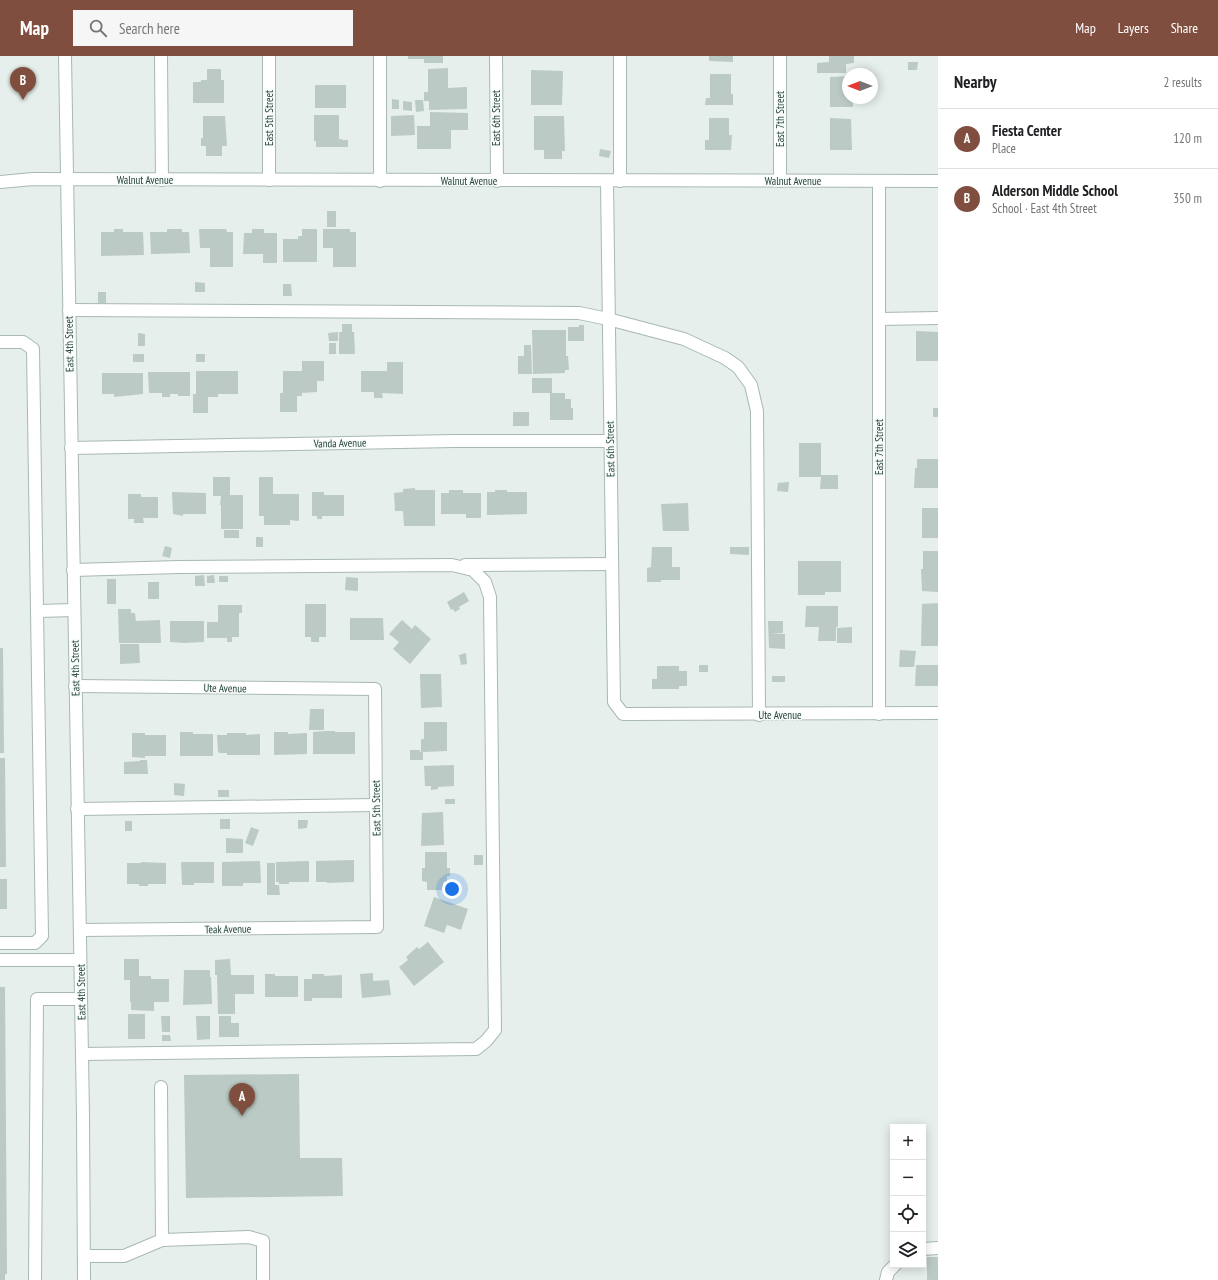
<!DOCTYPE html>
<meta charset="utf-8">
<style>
body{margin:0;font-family:"PT Sans Narrow",sans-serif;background:#f6f6f6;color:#202124}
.controls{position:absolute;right:12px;bottom:12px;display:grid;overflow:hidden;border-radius:0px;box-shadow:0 2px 10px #0003}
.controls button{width:36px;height:36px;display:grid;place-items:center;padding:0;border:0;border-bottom:1px solid #e0e0e0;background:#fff;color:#202124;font:20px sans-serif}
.compass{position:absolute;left:842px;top:12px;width:36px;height:36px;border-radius:50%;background:#fff;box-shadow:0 2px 10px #0003;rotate:270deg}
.you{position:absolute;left:452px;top:833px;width:14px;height:14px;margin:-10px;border:3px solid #fff;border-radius:50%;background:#1a73e8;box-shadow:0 0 0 6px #1a73e833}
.badge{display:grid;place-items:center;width:26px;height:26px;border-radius:50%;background:#7f4e3f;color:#fff;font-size:13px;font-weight:700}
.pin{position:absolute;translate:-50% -33px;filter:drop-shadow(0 1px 2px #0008)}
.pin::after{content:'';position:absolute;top:21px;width:14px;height:12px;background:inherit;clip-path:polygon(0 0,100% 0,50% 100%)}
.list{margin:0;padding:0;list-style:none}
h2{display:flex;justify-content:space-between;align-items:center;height:52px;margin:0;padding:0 16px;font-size:17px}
h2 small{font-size:13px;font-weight:400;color:#757577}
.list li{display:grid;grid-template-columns:26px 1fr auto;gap:12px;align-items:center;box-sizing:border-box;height:60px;padding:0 16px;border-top:1px solid #e0e0e0}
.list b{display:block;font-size:15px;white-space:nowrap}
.list p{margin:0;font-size:13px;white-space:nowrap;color:#757577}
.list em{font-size:13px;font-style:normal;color:#757577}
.icon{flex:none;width:22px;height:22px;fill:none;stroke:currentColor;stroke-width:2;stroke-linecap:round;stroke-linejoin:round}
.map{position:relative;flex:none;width:938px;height:1224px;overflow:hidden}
header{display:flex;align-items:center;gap:24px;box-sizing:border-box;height:56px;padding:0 20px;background:#7f4e3f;color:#fff}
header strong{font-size:19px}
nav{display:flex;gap:22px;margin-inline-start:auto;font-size:14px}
.search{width:280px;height:36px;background:#f6f6f6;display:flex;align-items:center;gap:10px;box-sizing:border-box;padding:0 14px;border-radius:0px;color:#757577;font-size:15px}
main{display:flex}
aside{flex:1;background:#fff}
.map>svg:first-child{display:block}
</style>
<header>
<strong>Map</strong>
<div class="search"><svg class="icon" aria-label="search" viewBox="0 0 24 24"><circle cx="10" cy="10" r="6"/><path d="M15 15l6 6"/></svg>Search here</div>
<nav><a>Map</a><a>Layers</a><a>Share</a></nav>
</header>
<main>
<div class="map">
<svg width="938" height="1224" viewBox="0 0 938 1224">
<rect width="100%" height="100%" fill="#e6efeb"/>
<!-- building -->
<g fill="#bbcac4">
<polygon points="408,0 443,0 443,7 424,7 424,3 408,3"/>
<polygon points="709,0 733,0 733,6 709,5"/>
<polygon points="829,0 854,0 854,7 846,8 846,17 817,17 817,7 829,6"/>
<polygon points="908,6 918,6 917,14 908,14"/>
<polygon points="448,12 448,32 467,31 467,53 429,54 429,45 424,45 424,36 428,36 428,13"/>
<polygon points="207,13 221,13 221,24 224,24 224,47 193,47 193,26 201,26 201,24 207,24"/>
<polygon points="531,14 563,15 562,49 531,49"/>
<polygon points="710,18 731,18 731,38 733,38 733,49 705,49 706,42 710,42"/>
<polygon points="848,20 848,42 853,42 853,51 830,51 830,21"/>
<rect x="315" y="29" width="31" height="23"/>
<polygon points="392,43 399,44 399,53 392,53"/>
<polygon points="415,44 423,44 424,55 416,56"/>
<polygon points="403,45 412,46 412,55 403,54"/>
<polygon points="430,56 468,57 468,74 451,74 451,93 417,93 417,70 430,70"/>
<polygon points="314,59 339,59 339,83 342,83 342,84 348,84 348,91 316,91 316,85 314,85"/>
<polygon points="414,59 415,79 391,80 391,60"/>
<polygon points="203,60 225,60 227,90 222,90 222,100 206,100 206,90 201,90 201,82 203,82"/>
<polygon points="534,60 564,60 565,95 562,95 562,103 544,103 544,94 534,94"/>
<polygon points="709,62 729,62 729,79 732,79 731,94 705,94 705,84 709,84"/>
<polygon points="830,62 851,63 852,94 830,94"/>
<polygon points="600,93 611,95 609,102 599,100"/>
<rect x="327" y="155" width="9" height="16"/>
<polygon points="114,173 123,173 123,176 143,176 144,199 101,200 101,176 114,176"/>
<polygon points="167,173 182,173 182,176 189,176 190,197 151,198 150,176 167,176"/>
<polygon points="199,173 226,173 227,176 233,176 233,211 210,211 210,192 200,192"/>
<polygon points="252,173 264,173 264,177 277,177 277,207 263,207 263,198 243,198 244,177 252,177"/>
<polygon points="302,173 317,173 317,206 283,206 283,183 298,183 298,180 302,180"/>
<polygon points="323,173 350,173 350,176 356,176 356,211 333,211 333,192 323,192"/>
<polygon points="195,226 205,227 205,236 195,236"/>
<polygon points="283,228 291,228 292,240 283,240"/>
<rect x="98" y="236" width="8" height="11"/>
<polygon points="342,268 352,268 352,276 354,276 355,298 339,298 339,276 342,276"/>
<polygon points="579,269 584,269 584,285 568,285 568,271 579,271"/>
<polygon points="532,274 566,274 566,300 568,300 569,314 565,314 565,317 533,318"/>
<polygon points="916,275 938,276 938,305 916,305"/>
<polygon points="338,276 338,285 329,285 328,277"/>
<polygon points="138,277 145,278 145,290 138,290"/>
<rect x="329" y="287" width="7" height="11"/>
<polygon points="524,289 531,289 532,318 518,318 518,300 524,300"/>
<rect x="133" y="298" width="11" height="8"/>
<rect x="196" y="298" width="9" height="8"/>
<polygon points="302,305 324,305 324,325 317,325 317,336 302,337 302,340 297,340 297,356 280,356 280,337 283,337 283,315 302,315"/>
<polygon points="387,306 403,306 403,338 382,337 383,342 374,342 374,336 361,336 361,315 387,315"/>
<polygon points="196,315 238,315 238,338 218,338 218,341 208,341 208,357 193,357 193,338 196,338"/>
<polygon points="148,316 190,316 190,340 178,340 178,338 170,338 170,341 162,341 162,337 149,337"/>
<polygon points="102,317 143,317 143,338 114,341 114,338 102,338"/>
<rect x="532" y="322" width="20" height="15"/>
<polygon points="550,337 565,337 565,343 571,343 571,352 573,352 573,364 550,364"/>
<rect x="933" y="352" width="5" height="9"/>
<rect x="513" y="356" width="16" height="14"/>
<polygon points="799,387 821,387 821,419 838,419 838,433 820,433 821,421 799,421"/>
<polygon points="917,403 938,403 938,432 914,432 915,412 917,412"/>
<polygon points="213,421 230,421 230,439 243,439 243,473 221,473 221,449 220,449 221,440 213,440"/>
<polygon points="259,421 273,421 273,438 299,438 299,465 290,464 290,469 264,469 264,460 259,460"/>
<polygon points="789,426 788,436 777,435 778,427"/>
<polygon points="415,432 415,434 435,434 435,470 404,470 403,455 395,455 394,437 403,436 403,433"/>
<polygon points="449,434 463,434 463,437 481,437 481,462 466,462 466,458 441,458 441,437 449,437"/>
<polygon points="495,434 507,434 507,436 527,436 527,458 487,459 487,436 495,436"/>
<polygon points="172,436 206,437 206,458 183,458 183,460 173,458"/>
<polygon points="312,436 324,436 324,439 344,439 344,460 322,460 322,463 317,463 317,460 312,460"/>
<polygon points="128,438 141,438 141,441 158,441 158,462 143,462 144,467 134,467 134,463 128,463"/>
<polygon points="688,447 689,475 663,475 661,448"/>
<rect x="922" y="452" width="16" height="30"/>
<rect x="224" y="474" width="15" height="8"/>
<rect x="256" y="481" width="7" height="10"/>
<polygon points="165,490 172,492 170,502 162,500"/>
<polygon points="652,491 672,491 672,511 680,511 680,524 661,524 661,526 647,526 647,512 651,511"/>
<polygon points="730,491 749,491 749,499 730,498"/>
<polygon points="923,495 938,495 938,536 922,535 921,513 923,513"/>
<polygon points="798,505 841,505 841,536 825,536 825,539 798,539"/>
<polygon points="204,519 205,530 195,530 195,520"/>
<polygon points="214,519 215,527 207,527 207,520"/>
<rect x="219" y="520" width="9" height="6"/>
<polygon points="346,521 358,522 358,535 345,534"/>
<rect x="107" y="523" width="9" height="25"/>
<rect x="148" y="526" width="11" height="17"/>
<polygon points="464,536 469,545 459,551 460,553 455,556 453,553 451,554 447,546"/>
<polygon points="938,547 938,590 921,590 922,548"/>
<polygon points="305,548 326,548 326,581 319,581 319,586 311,586 311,581 305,581"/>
<polygon points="218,549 242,549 242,557 239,557 239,581 232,581 232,586 227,586 227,582 207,582 207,566 218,566"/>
<polygon points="806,550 838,550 838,571 836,571 836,585 818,585 819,571 805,571"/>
<polygon points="118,553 131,553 131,557 135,557 136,565 160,564 161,587 119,587"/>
<polygon points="350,562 383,562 384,584 350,584"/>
<polygon points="402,564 412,573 415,569 431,583 410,608 393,593 399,586 389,578"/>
<polygon points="170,565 204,565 204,586 184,587 170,586"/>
<polygon points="768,565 783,565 783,577 771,578 785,578 785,593 769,592"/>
<polygon points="852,571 852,587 837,587 837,572"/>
<polygon points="120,588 139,588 140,607 120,608"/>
<polygon points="0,592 3,592 4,697 0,697"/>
<polygon points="900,594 916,595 914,611 899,611"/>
<polygon points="466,597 467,608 461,609 459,599"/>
<rect x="699" y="609" width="9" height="7"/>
<polygon points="916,609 938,609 938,630 915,630"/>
<polygon points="657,610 679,610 679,615 687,615 687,630 679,630 679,633 652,633 652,623 657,623"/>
<polygon points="420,618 441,618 442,651 421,652"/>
<rect x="772" y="620" width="13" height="6"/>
<polygon points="310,653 324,653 324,674 309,674"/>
<polygon points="424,666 447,666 447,695 423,696 423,704 410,704 410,694 420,694 420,696 421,696 421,683 424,683"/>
<polygon points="325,675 335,675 335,676 355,676 355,698 313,698 313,676"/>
<polygon points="180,676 193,676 193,678 213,678 213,700 180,700"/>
<polygon points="274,676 288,676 288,678 307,677 307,698 274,699"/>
<polygon points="132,677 145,677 145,679 166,679 166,700 145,700 145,702 132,701"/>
<polygon points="227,677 246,677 246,679 260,678 260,699 227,699 227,697 220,697 218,696 217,679 227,679"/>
<polygon points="0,702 5,702 6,811 0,811"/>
<polygon points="140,704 147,704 148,718 124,718 124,706 140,705"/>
<polygon points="454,709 454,730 438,731 438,733 431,734 431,730 425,730 424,710"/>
<polygon points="174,727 185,728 184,740 174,739"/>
<rect x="218" y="734" width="11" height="7"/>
<rect x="445" y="743" width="10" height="5"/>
<polygon points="443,756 444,789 421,790 422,757"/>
<rect x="220" y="763" width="10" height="10"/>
<polygon points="298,764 308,764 307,772 298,773"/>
<rect x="125" y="765" width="7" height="10"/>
<polygon points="251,771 259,774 253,790 245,787"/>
<polygon points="226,782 243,783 243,797 226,797"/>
<polygon points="425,796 447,796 447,812 450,812 450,820 447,820 447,826 443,826 443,834 427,834 427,826 422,825 422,812 425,812"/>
<rect x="474" y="799" width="9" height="10"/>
<polygon points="354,804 354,826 327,827 327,826 316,826 316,805"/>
<polygon points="260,805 261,827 243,827 243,830 222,830 222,806"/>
<polygon points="309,805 309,826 289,826 289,828 279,828 279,826 276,826 276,806"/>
<polygon points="141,806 166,807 166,828 148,828 148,830 139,830 139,828 127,828 127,807 141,807"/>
<polygon points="181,806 214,806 214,827 194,827 194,829 182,829"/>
<polygon points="267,807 275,807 275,829 279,829 280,839 267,839"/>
<rect x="0" y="823" width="7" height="30"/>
<polygon points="434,841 468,853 461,874 447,869 444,877 424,870"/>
<polygon points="428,886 444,906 414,930 399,911 408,904 406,901 417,891 419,893"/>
<polygon points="124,903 139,903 139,920 151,920 151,923 169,923 169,946 154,946 154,955 131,954 131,946 130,946 130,924 124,924"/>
<polygon points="230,903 231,919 254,919 254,938 235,938 235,958 218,958 217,919 215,919 215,904"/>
<polygon points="184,914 210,914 210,921 211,921 212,948 183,949"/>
<polygon points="373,917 373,925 389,924 391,939 362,942 360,918"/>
<polygon points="265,918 275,918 275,920 298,920 298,941 265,941"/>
<polygon points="312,918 324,918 324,920 342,919 342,942 312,942 312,945 304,945 304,923 312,923"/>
<polygon points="0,931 5,931 7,1218 5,1218 5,1224 0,1224"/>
<rect x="128" y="958" width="17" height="25"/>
<polygon points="161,960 170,960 170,976 162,976"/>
<polygon points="196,960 210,960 210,983 197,984"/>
<polygon points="219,960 231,960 231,967 239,967 239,981 219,981"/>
<polygon points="162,979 170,979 171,985 162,985"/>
<polygon points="299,1018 300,1102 342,1102 343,1140 186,1142 184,1019"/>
<rect x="927" y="1201" width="11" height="23"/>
</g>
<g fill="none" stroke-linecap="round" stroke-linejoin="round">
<defs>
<g id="minor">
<polyline points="65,0 83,1059 84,1224"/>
<polyline points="161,0 162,124"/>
<polyline points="380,0 380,125"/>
<polyline points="496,0 497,125"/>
<polyline points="780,0 780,125"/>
<polyline points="269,124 269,0"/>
<polyline points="607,125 614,646 623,658 938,657"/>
<polyline points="620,125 620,0"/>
<polyline points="0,126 33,123 938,125"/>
<polyline points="69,254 579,257 608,263 684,283 725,302 738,311 751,329 757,355 759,659"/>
<polyline points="879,263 938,262"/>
<polyline points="0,286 23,286 33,293 42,880 35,887 0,887"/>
<polyline points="71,392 454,385 610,385"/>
<polyline points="465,509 612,508"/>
<polyline points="73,514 179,511 452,509 473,514 485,526 490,541 495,974 486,985 476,993 82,998"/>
<polyline points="38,555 74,554"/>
<polyline points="75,630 375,633 377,871 80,874"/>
<polyline points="879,658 879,125"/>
<polyline points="77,753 376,749"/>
<polyline points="0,904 80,904"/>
<polyline points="161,1031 162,1184"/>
<polyline points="923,1193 938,1192"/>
<polyline points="84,1200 124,1200 162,1184 249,1181 263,1185 263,1224"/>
<polyline points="35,1224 37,943 81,943"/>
<polyline points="886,1224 888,1216 895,1209"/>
</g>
</defs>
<!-- minor casing -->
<use href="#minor" stroke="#a8b8b2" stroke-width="14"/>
<!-- minor -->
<use href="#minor" stroke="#fff" stroke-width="12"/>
</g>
<g text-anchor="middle" stroke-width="3" stroke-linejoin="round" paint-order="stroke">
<!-- street labels -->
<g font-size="11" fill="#24423a" stroke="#f7fbf9">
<text transform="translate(269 62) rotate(-90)" y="4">East 5th Street</text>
<text transform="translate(496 62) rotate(-90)" y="4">East 6th Street</text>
<text transform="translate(780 63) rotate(-90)" y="4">East 7th Street</text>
<text x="145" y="128">Walnut Avenue</text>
<text x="469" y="129">Walnut Avenue</text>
<text x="793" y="129">Walnut Avenue</text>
<text transform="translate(69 288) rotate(-91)" y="4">East 4th Street</text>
<text transform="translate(340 387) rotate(-1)" y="4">Vanda Avenue</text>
<text transform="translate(879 391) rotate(-90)" y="4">East 7th Street</text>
<text transform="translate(610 393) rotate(-91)" y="4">East 6th Street</text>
<text transform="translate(75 612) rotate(-91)" y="4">East 4th Street</text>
<text transform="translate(225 632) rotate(1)" y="4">Ute Avenue</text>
<text x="780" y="663">Ute Avenue</text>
<text transform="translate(376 752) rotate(-91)" y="4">East 5th Street</text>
<text transform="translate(228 873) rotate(-1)" y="4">Teak Avenue</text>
<text transform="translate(81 936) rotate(-91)" y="4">East 4th Street</text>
</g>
</g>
</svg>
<div class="controls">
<button>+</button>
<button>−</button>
<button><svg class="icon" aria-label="locate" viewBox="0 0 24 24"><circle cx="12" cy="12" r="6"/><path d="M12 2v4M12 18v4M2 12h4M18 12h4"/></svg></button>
<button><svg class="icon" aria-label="layers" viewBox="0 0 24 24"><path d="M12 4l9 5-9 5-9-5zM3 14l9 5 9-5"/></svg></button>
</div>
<svg class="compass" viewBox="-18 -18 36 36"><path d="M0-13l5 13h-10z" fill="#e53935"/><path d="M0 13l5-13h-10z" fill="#757577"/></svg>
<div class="you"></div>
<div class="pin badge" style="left:242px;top:1060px">A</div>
<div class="pin badge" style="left:23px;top:44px">B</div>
</div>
<aside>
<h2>Nearby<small>2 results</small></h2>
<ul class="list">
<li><span class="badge">A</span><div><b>Fiesta Center</b><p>Place</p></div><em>120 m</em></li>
<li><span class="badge">B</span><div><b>Alderson Middle School</b><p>School · East 4th Street</p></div><em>350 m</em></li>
</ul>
</aside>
</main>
